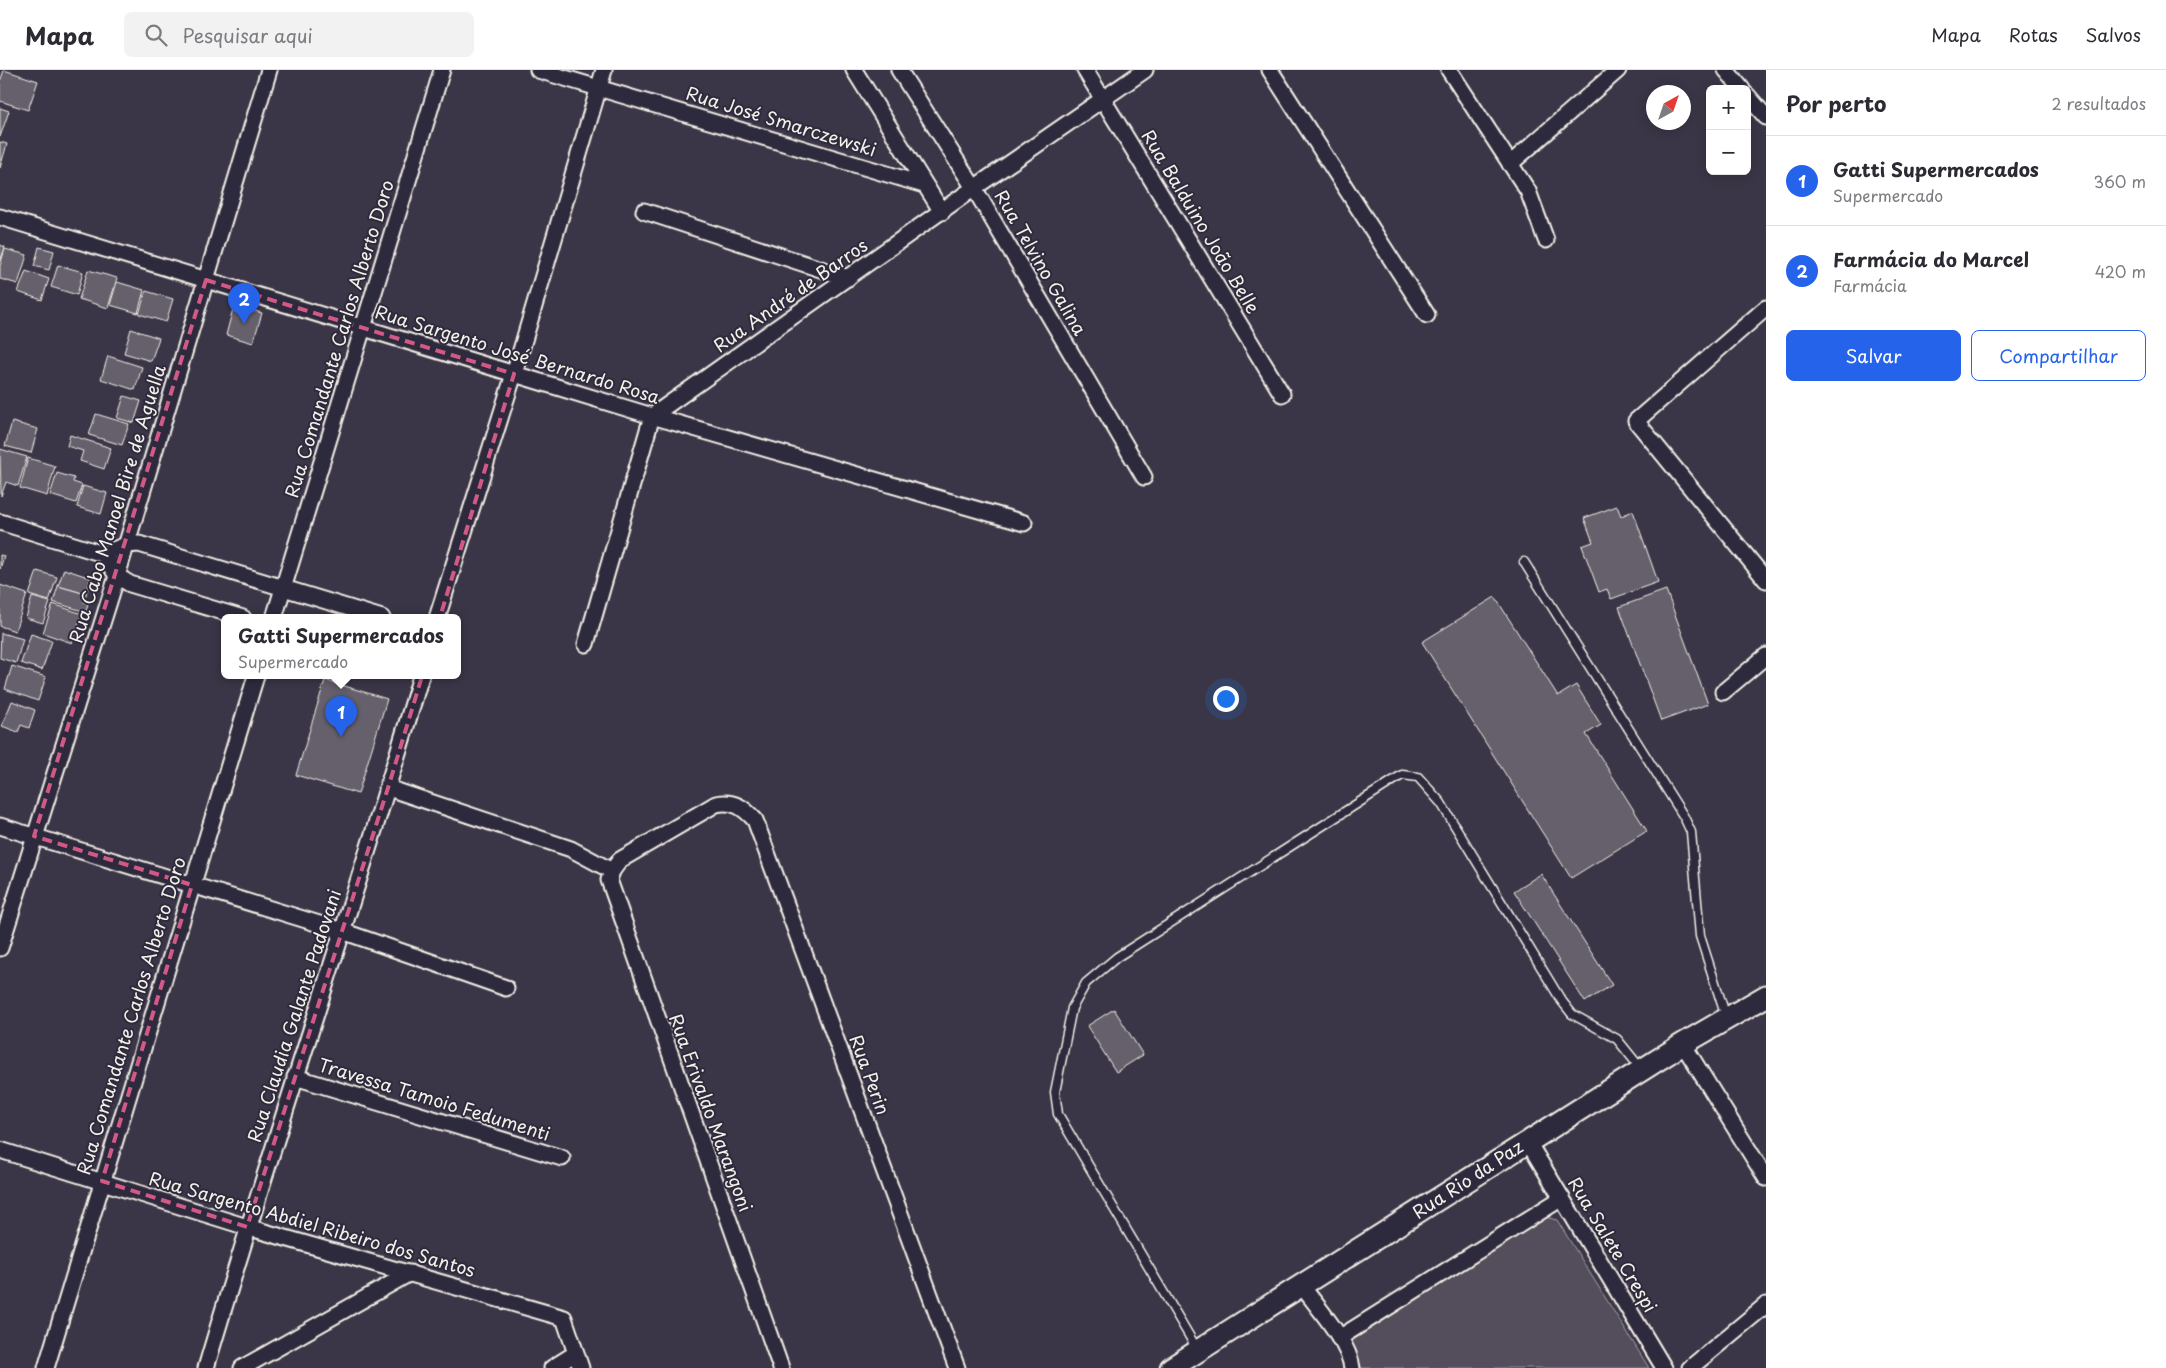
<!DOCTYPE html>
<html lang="pt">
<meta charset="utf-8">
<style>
body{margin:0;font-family:"Playpen Sans",sans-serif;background:#f2f2f3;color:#2b2b33}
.controls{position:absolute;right:15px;top:15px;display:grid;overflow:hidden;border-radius:8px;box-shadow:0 2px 12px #0003}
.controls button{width:45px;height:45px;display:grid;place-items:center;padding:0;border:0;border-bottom:1px solid #e1e1e2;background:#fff;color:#2b2b33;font:25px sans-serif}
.compass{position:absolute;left:1646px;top:15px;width:45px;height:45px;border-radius:50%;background:#fff;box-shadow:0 2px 12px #0003;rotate:40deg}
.you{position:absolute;left:1225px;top:628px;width:18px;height:18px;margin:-12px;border:4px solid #fff;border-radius:50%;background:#1a73e8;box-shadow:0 0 0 8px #1a73e833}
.badge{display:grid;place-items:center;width:32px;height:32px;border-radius:50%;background:#2563eb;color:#fff;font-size:16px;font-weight:700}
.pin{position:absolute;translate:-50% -41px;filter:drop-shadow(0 1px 2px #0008)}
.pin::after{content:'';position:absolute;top:26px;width:18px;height:15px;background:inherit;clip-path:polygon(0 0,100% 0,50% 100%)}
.popup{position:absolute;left:221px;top:544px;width:240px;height:65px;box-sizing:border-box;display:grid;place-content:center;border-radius:8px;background:#fff;filter:drop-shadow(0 1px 4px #0005);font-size:16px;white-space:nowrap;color:#7c7c81}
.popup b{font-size:19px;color:#2b2b33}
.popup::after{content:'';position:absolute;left:50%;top:100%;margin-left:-10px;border:10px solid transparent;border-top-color:#fff}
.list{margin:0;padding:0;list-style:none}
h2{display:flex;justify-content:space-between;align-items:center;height:65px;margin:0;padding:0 20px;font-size:21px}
h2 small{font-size:16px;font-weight:400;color:#7c7c81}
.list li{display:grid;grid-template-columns:32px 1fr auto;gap:15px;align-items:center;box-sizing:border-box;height:90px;padding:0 20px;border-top:1px solid #e1e1e2}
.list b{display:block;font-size:19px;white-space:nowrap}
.list p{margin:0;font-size:16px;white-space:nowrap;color:#7c7c81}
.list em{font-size:16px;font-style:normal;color:#7c7c81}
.actions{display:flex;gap:10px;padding:15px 20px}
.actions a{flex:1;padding:11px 0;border:1px solid #2563eb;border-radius:8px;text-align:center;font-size:18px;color:#2563eb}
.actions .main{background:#2563eb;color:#fff}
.icon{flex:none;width:28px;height:28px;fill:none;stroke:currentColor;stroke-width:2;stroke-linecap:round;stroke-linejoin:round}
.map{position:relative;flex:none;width:1766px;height:1298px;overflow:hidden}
header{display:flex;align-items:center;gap:30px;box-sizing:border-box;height:70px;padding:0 25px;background:#fff;border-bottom:1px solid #e1e1e2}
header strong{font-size:24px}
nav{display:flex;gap:28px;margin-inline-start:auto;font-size:18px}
.search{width:350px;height:45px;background:#f2f2f3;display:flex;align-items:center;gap:12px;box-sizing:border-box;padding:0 18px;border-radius:8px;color:#7c7c81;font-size:19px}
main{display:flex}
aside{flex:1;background:#fff}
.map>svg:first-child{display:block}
</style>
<header>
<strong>Mapa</strong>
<div class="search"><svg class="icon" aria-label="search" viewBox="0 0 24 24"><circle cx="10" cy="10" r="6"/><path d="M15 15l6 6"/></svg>Pesquisar aqui</div>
<nav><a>Mapa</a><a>Rotas</a><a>Salvos</a></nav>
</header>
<main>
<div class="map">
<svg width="1766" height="1298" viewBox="0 0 1766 1298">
<rect width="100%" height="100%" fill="#3b3647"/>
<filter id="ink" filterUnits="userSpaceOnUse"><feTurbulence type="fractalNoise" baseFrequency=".02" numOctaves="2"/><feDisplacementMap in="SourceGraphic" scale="10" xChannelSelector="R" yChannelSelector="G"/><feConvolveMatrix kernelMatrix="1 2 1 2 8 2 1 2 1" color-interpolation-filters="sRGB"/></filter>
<g filter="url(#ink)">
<!-- green -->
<polygon fill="#534e5c" stroke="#a4a0a2" points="1545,1147 1557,1150 1649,1298 1361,1298 1351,1276 1353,1270"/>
<!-- building -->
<g fill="#65616c" stroke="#f4f1e8">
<polygon points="4,0 38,11 28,40 0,31 0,12"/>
<polygon points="0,38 9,41 0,67"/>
<polygon points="0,72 7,74 0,98"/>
<polygon points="0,175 5,177 0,192"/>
<polygon points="39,177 54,181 49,200 34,196"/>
<polygon points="5,179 27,185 18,214 0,209 0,196"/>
<polygon points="58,195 83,202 77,225 51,217"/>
<polygon points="88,200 117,208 108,238 79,229"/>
<polygon points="26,201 49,209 42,230 18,222"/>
<polygon points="117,212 144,220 138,243 110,235"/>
<polygon points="146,221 173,229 166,252 139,244"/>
<polygon points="234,235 262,243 253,273 226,265"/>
<polygon points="131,259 159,268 151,291 124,283"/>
<polygon points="108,286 142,297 135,320 101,309"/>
<polygon points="124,326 141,331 134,353 117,348"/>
<polygon points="96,344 129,354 122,375 89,365"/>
<polygon points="12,352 38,359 31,383 5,376"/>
<polygon points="70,365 111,378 104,399 80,391 83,381 67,376"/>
<polygon points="0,379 27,387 18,416 6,412 1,426"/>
<polygon points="28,388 55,396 47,426 20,418"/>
<polygon points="57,403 74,408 73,412 82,415 76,433 50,425"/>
<polygon points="83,416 107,423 101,444 77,437"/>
<polygon points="1617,436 1621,446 1633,441 1658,512 1611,529 1607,519 1599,522 1582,476 1593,472 1584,448"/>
<polygon points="0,485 4,486 0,499"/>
<polygon points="64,499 91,508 86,524 58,516"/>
<polygon points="37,501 57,507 49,531 29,525"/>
<polygon points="0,515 27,524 15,561 0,556"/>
<polygon points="58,516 86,524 84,532 88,533 86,542 53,532"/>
<polygon points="1666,520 1708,634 1661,651 1619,537"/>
<polygon points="32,527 50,532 43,553 26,548"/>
<polygon points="1495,527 1558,626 1576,615 1601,655 1586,664 1647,761 1571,808 1422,572"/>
<polygon points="53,534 82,544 72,573 43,563"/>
<polygon points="1,563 23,569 16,593 0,588"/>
<polygon points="31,564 52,571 42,600 21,593"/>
<polygon points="12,596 46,607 38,631 5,619"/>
<polygon points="325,610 387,629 358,724 296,705"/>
<polygon points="12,631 35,640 29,658 21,655 18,662 2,656"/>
<polygon points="1541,804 1612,915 1585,932 1514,821"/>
<polygon points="1114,939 1143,985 1116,1002 1087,956"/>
</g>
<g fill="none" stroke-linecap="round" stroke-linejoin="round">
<defs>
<g id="lane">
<polyline points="1524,492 1684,747 1691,762 1700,866 1726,947"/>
<polyline points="1197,1279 1058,1044 1055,1022 1072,938 1086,913 1117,887 1402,705 1418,707 1441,733 1561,930 1572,944 1617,969 1642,1000"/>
</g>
<g id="street">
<polyline points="538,0 924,115"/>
<polyline points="854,0 942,142"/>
<polyline points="899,0 974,118 1144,407"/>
<polyline points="1085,0 1282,324"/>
<polyline points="1270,0 1427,245"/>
<polyline points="1449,0 1528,121 1546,170"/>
<polyline points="1726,0 1742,19"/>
<polyline points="1747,25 1766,47"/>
<polyline points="1510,94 1618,0"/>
<polyline points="644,141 848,208"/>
<polyline points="0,147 652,346 1024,453"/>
<polyline points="1766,238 1636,351 1766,510"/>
<polyline points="0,452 103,484 117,506 130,514 243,548"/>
<polyline points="103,484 126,475 139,474 382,548"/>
<polyline points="274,548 442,0"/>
<polyline points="437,548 514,304 604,0"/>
<polyline points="586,574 652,346 974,118 1145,0"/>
<polyline points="1723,622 1766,586"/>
<polyline points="388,718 571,779 612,801"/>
<polyline points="0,756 342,861 506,918"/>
<polyline points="0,878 117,506 269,0"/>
<polyline points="1683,974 1766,1108"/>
<polyline points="295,1007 562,1088"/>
<polyline points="1528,1072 1664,1298"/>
<polyline points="0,1080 247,1157 564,1248 581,1298"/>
<path d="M 1302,1216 C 1317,1237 1349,1272 1352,1298"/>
<polyline points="1339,1268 1562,1128"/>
<polyline points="46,1298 256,606"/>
<path d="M 206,1298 C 274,1066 353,838 421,606"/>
<polyline points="242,1298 410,1203"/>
<polyline points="552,1298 576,1283"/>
<path d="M 781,1298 L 609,810 L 612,801 L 620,790 L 716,734 C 734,730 744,738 755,750 L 957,1298"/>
<polyline points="1690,1298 1766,1235"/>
</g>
<polyline id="secondary" points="1171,1298 1683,974 1766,926"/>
</defs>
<!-- lane casing -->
<use href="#lane" stroke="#f4f1e8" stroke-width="11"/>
<!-- street casing -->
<use href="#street" stroke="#f4f1e8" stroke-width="19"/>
<!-- secondary casing -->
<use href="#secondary" stroke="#f4f1e8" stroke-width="25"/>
<!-- lane -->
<use href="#lane" stroke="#2f2a3d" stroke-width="8"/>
<!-- street -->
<use href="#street" stroke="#2f2a3d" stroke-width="15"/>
<!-- secondary -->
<use href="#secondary" stroke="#2f2a3d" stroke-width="21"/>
</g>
</g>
<!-- marked area -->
<path fill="none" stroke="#d15985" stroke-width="4" stroke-dasharray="10 6" stroke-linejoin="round" d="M 206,210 L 514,304 L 388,718 L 247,1157 L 102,1111 L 192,815 L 34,766 Z"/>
<g text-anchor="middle" stroke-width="4" stroke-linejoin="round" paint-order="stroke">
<!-- street labels -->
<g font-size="18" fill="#f4f1e8" stroke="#2f2a3d">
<text transform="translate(781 52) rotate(17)" y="6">Rua José Smarczewski</text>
<text transform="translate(1200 152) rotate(59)" y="6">Rua Balduino João Belle</text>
<text transform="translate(1040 193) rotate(60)" y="6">Rua Telvino Galina</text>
<text transform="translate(791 226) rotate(-35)" y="6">Rua André de Barros</text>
<text transform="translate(340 269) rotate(-73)" y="6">Rua Comandante Carlos Alberto Doro</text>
<text transform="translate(517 285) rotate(17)" y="6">Rua Sargento José Bernardo Rosa</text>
<text transform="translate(118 434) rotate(-73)" y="6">Rua Cabo Manoel Bire de Aguella</text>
<text transform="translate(132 946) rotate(-73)" y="6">Rua Comandante Carlos Alberto Doro</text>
<text transform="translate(295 946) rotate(-72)" y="6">Rua Claudia Galante Padovani</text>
<text transform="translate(869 1005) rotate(70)" y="6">Rua Perin</text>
<text transform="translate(434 1030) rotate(17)" y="6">Travessa Tamoio Fedumenti</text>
<text transform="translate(710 1043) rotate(70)" y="6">Rua Erivaldo Marangoni</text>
<text transform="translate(1468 1110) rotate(-33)" y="6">Rua Rio da Paz</text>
<text transform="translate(312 1155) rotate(16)" y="6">Rua Sargento Abdiel Ribeiro dos Santos</text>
<text transform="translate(1612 1175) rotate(59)" y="6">Rua Salete Crespi</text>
</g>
</g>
</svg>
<div class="controls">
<button>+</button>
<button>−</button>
</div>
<svg class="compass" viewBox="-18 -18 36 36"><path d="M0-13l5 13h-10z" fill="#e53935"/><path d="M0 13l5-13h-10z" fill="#7c7c81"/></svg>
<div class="you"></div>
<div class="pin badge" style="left:341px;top:667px">1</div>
<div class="popup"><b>Gatti Supermercados</b>Supermercado</div>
<div class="pin badge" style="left:244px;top:254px">2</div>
</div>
<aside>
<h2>Por perto<small>2 resultados</small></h2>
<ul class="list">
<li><span class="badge">1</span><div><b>Gatti Supermercados</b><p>Supermercado</p></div><em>360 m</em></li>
<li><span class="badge">2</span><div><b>Farmácia do Marcel</b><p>Farmácia</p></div><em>420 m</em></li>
</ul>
<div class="actions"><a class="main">Salvar</a><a>Compartilhar</a></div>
</aside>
</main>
